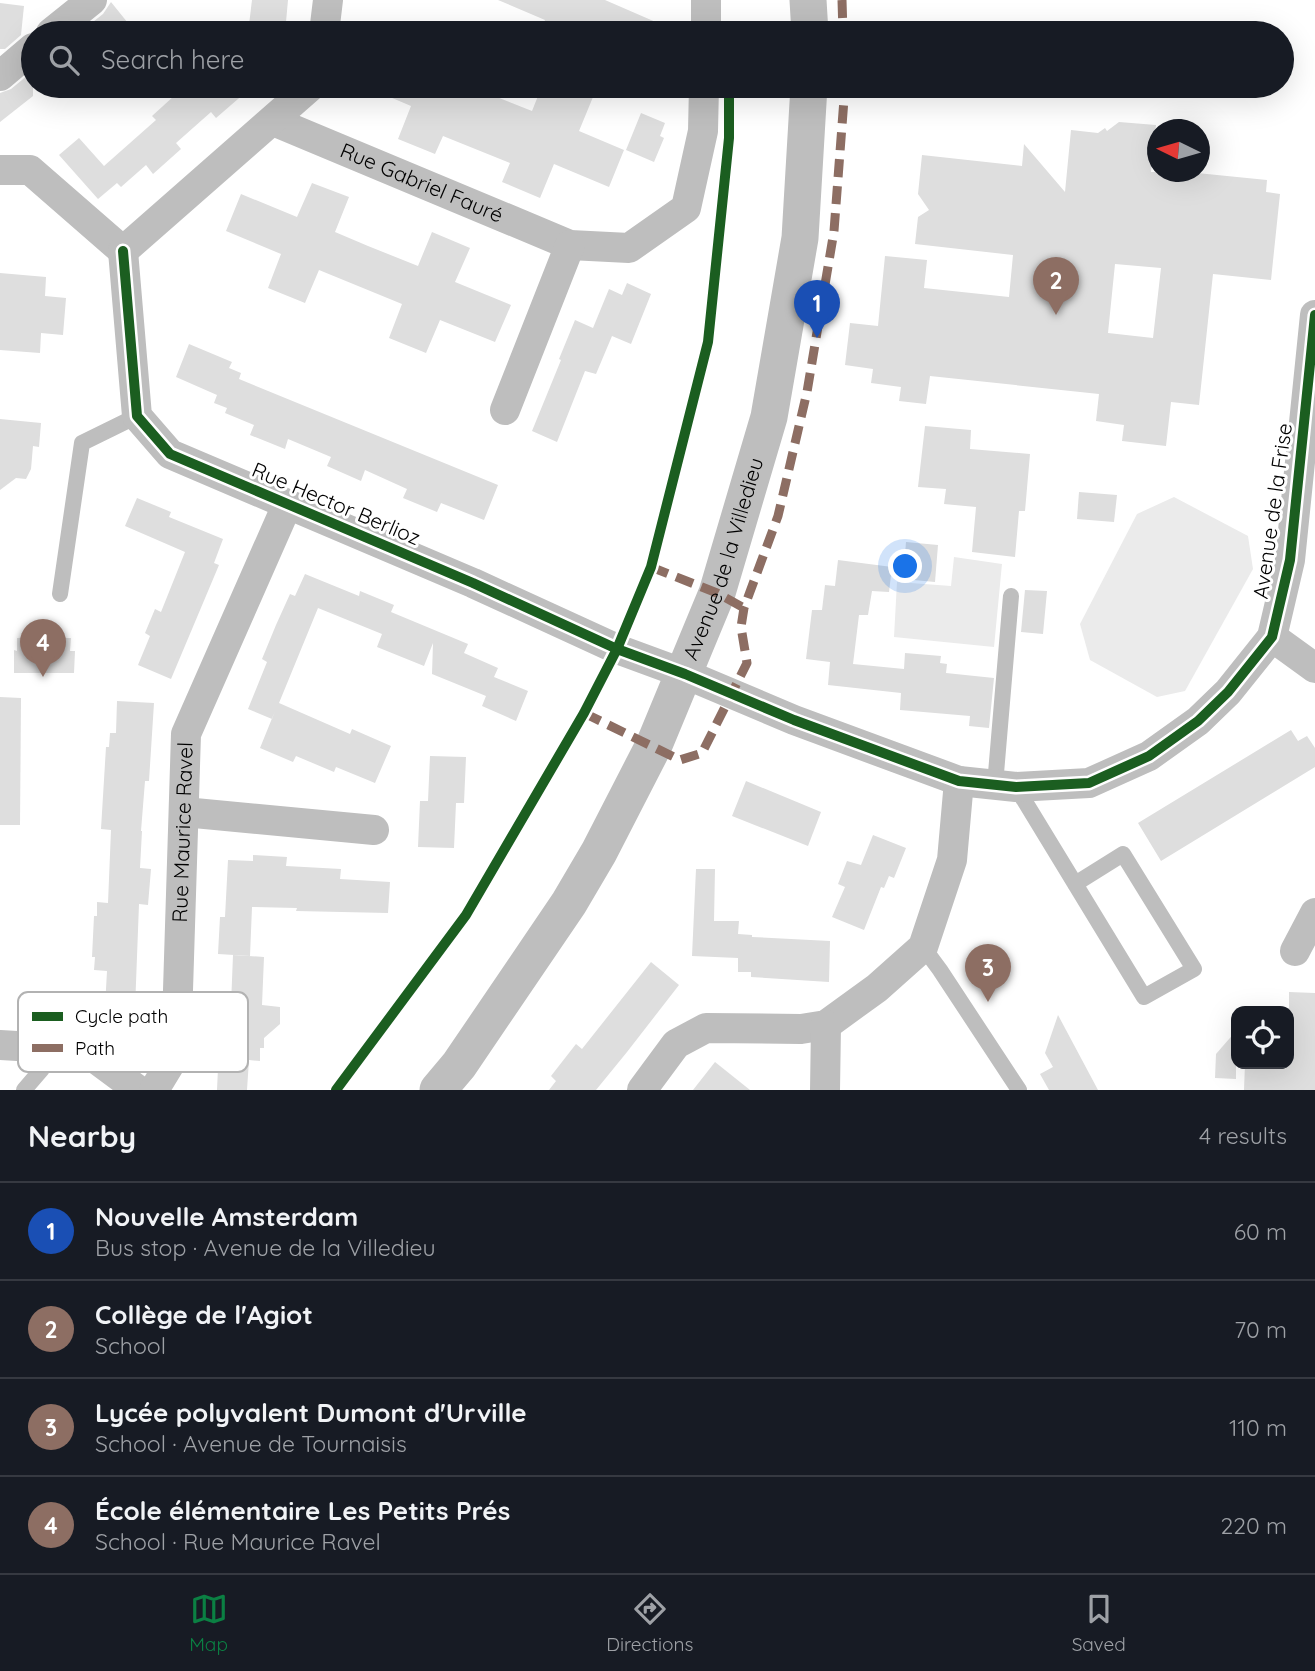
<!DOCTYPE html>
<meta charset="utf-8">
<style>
body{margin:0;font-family:Quicksand,sans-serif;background:#20242c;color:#f1f3f6}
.controls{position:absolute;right:21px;bottom:21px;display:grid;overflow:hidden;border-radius:14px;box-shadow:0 7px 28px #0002}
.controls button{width:63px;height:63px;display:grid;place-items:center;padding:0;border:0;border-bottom:2px solid #363941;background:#171b24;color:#f1f3f6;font:35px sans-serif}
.compass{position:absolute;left:1147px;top:119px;width:63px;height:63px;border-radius:50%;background:#171b24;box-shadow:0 7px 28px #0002;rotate:275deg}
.you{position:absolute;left:906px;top:567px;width:24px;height:24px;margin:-18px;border:5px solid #fff;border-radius:50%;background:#1a73e8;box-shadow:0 0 0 10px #1a73e833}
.badge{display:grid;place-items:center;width:46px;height:46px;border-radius:50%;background:#0b8043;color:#fff;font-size:23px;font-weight:700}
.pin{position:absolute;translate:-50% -58px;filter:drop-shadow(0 2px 4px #0008)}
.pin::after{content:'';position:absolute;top:37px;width:24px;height:21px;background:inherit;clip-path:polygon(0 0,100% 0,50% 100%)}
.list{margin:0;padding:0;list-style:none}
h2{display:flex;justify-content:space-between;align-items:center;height:91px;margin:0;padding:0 28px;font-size:30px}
h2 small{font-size:23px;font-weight:400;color:#9ea1a6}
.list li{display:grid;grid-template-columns:46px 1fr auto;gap:21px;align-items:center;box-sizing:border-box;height:98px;padding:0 28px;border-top:2px solid #363941}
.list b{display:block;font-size:26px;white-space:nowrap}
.list p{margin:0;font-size:23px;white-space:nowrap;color:#9ea1a6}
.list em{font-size:23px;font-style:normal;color:#9ea1a6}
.icon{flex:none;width:38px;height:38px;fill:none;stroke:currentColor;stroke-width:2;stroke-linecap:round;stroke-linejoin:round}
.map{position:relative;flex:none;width:1315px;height:1090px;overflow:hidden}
.search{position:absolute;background:#171b24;box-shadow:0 7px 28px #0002;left:21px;right:21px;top:21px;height:77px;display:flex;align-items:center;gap:18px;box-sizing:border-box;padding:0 24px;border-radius:38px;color:#9ea1a6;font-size:26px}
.sheet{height:483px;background:#171b24}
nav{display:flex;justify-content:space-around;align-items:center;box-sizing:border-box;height:98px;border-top:2px solid #363941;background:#171b24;font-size:19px;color:#9ea1a6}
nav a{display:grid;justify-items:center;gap:4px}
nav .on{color:#0b8043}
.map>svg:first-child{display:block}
</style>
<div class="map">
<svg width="1315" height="1090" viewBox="0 0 1315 1090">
<rect width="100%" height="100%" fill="#fff"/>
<!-- grass -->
<g fill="#ebebeb">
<polygon points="1174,497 1248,536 1253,569 1185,691 1157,697 1090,660 1080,624 1137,514"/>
<polygon points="954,557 1002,564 994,647 894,637 897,582 951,586"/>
</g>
<!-- building -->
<g fill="#dedede" fill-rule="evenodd">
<polygon points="252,0 288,0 285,33 248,33"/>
<polygon points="498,0 605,0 681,33 539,33 545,20"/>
<polygon points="111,2 136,33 79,33 103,14"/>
<polygon points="0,3 24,6 21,35 5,49 0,49"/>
<polygon points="33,71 33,96 0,122 0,93 11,89"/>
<polygon points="185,86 253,86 216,118 211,112 176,143 181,149 153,174 146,165 121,187 117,183 98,199 59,155 79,138 104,166 156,120 152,116"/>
<polygon points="364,86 469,86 532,111 542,86 566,86 593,97 579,131 624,150 609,187 554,164 540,198 502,182 510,163 443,136 435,154 398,139 411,106"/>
<polygon points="641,113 665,123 660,136 664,138 654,162 626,150"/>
<path d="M 1119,122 L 1156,125 L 1151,172 L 1187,172 L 1267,180 L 1266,192 L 1280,194 L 1271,280 L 1213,274 L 1199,405 L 1171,402 L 1166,446 L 1122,441 L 1124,425 L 1096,421 L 1099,394 L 930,376 L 926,404 L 899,401 L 901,387 L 871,383 L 873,369 L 845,365 L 850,323 L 878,326 L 885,256 L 927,260 L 924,288 L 1009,297 L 1013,255 L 915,244 L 918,217 L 929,210 L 918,194 L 922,155 L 1022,166 L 1024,144 L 1065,192 L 1071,130 L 1098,133 L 1105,128 L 1107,131 ZM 1115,264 L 1161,268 L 1153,338 L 1108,333 Z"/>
<polygon points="312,183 349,197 335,232 368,246 418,266 432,232 470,248 455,282 511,305 495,342 440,320 426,353 389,338 402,304 319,270 305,303 268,288 281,254 226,231 241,194 297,217"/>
<polygon points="0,273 46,277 45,296 66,298 63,335 41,333 40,353 0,350"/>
<polygon points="627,283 651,294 631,344 612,336 596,374 585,371 557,442 532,431 561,360 559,359 575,320 593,328 609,289 622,295"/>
<polygon points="189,344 232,362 229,368 241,373 239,379 498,485 484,520 441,503 437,512 403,498 407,489 365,470 361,481 327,466 331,457 288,439 285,449 250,435 254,425 225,413 227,408 214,403 217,395 176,377"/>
<polygon points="0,419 41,423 39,447 33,446 31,469 26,479 16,478 0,490"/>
<polygon points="925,426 971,430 970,449 1030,454 1025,511 1019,511 1015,557 972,552 976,507 944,504 946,489 918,487"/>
<polygon points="1079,492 1117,495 1114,522 1077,519"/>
<polygon points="137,498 171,512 169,517 223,539 214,563 219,565 171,679 138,665 150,636 145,633 155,609 161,612 185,552 125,526"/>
<polygon points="906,542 938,545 935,582 903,579"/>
<polygon points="838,560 892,567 889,592 872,591 868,615 859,615 853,664 904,669 905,653 941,656 940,663 947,664 946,673 994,678 989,728 969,726 970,716 900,710 901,693 828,685 830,662 806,659 812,610 822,610 825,585 835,586"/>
<polygon points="305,574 359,596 360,591 394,605 391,612 468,644 464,653 498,668 494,677 528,691 516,721 482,706 486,696 432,674 433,643 424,666 377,647 382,634 318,608 279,703 350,734 352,729 391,746 375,783 336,767 334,772 296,756 293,762 260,748 275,711 272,719 248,709 267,662 262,659 276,625 290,594 295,596"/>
<polygon points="1025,590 1047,591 1043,634 1021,632"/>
<polygon points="33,627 56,627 55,638 71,638 70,651 75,651 74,673 14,673 14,650 17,651 17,638 32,637"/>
<polygon points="0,697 21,698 20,825 0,825"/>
<polygon points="117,701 154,703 149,781 145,781 141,831 142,831 140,868 151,869 148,905 139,904 135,1009 105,1007 107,971 94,970 95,957 92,957 94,916 97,916 97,902 108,903 111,830 101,829 106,747 109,747 110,733 116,733"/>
<polygon points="1291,730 1298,741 1307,736 1315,748 1315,767 1161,861 1138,823"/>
<polygon points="430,756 466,757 464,803 456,803 454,848 418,847 420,801 428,801"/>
<polygon points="746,781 821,812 808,846 732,816"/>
<polygon points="873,835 906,848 894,878 889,876 884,888 881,887 864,930 832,917 845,887 838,884 847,861 861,865"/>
<polygon points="253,855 287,857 286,866 341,869 340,879 390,882 388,913 296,911 297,908 252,907 250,956 218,954 220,917 225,917 228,860 253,861"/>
<polygon points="696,869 715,869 714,921 739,921 738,934 752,935 752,937 830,941 829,982 751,977 751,972 738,972 738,958 692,956"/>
<polygon points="233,955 264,957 262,1005 280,1007 280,1024 264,1038 264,1048 260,1048 260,1061 249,1060 247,1090 217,1090 221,1004 231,1005"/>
<polygon points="651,962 679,985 627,1052 596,1090 549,1090 556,1081 551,1076 576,1044 582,1049"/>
<polygon points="1289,992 1315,993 1315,1090 1244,1090 1245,1064 1289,1064"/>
<polygon points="1058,1015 1098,1090 1049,1090 1040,1074 1053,1067 1045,1053"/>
<polygon points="1236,1031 1236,1079 1215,1078 1216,1054"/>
<polygon points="715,1062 750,1090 693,1090"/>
</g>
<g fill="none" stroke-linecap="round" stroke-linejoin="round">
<!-- service -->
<g stroke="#bebebe" stroke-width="16">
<polyline points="60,594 82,443 137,416"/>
<polyline points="995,785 1011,596"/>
<polyline points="1016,787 1144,997 1194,969 1123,854 1075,884"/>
<polyline points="923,947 940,970 1019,1090"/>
<polyline points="24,1090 42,1069 47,1048"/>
</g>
<!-- minor -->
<g stroke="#bebebe" stroke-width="30">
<polyline points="51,33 92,0"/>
<polyline points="324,33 328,0"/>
<polyline points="706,33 706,0"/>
<polyline points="0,76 33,48"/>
<path id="s1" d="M 273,121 L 570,245 L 629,248 L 686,208 L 703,131 L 704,86"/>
<polyline points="0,170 30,170 123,251"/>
<polyline points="123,251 137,416 170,454 473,583 617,649 685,674 794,720 959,781 1016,787 1089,783 1149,756 1198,721 1228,692 1272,637 1290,560 1315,315"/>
<polyline points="123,251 311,86"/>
<polyline points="505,410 570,245"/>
<polyline points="1272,637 1315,668"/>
<polyline points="184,812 374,830"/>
<polyline points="1295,951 1315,913"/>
<polyline points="0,1045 84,1050 138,1090"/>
<path id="s2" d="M 154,1090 L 176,1054 L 186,734 L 287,505"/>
<polyline points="642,1090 676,1044 706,1028 801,1029 826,1025 877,988 923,947 952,860 959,781"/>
<polyline points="825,1090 826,1025"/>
</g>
<!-- tertiary -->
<g stroke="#bebebe" stroke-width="37">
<polyline points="808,0 810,33"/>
<path id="s3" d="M 438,1090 L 459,1065 L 569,903 L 599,852 L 654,745 L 717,593 L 769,417 L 800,238 L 809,86"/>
</g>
<!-- quiet -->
<g stroke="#8d6e63" stroke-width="9" stroke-dasharray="18 9" stroke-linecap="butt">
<polyline points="842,0 843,33"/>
<polyline points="651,567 717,593 744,608"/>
<polyline points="584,713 680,760 702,753 747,663 741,627 744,608 778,516 807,392 834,231 845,86"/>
</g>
<defs>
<g id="cycleway">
<polyline points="123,251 137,416 170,454 473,583 617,649 685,674 794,720 959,781 1016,787 1089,783 1149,756 1198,721 1228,692 1272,637 1290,560 1315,315"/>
<polyline points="336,1090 466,915 584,713 617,649 651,567 708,342 729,138 729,86"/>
</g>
</defs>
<!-- cycleway casing -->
<use href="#cycleway" stroke="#fff" stroke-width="15"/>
<!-- cycleway -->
<use href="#cycleway" stroke="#1b5e20" stroke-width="10"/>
</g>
<g text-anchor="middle" stroke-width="6" stroke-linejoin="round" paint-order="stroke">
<!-- street labels -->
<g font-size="21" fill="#000" stroke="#fff">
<text dy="7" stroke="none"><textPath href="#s1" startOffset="161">Rue Gabriel Fauré</textPath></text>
<text transform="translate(336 504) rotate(23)" y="7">Rue Hector Berlioz</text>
<text transform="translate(1273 511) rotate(-82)" y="7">Avenue de la Frise</text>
<text dy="7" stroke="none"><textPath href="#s3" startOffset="607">Avenue de la Villedieu</textPath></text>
<text dy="7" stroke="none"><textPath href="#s2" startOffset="264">Rue Maurice Ravel</textPath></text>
</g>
</g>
<!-- legend -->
<rect x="18" y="992" width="230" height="80" rx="10" fill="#fff" stroke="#b2b2b2" stroke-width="2"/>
<rect x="32" y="1012" width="31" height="9" fill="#1b5e20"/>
<rect x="32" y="1044" width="31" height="8" fill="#8d6e63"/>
<g font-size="19" fill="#000">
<text x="75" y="1023">Cycle path</text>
<text x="75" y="1055">Path</text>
</g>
</svg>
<div class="controls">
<button><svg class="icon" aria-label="locate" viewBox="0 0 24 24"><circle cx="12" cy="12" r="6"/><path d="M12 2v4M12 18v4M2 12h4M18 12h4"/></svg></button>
</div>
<svg class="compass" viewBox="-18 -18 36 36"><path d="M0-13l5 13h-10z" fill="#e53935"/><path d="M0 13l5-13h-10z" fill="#9ea1a6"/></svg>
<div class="you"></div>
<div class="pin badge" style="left:817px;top:338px;background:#1a4fb4">1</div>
<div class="pin badge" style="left:1056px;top:315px;background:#8d6e63">2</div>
<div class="pin badge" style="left:988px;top:1002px;background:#8d6e63">3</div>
<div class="pin badge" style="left:43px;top:677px;background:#8d6e63">4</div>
<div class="search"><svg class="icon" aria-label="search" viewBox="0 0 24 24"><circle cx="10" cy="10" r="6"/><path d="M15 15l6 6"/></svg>Search here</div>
</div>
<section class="sheet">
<h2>Nearby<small>4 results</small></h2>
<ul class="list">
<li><span class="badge" style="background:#1a4fb4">1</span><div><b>Nouvelle Amsterdam</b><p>Bus stop · Avenue de la Villedieu</p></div><em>60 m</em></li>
<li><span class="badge" style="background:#8d6e63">2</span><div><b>Collège de l'Agiot</b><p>School</p></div><em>70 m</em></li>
<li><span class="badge" style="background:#8d6e63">3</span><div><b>Lycée polyvalent Dumont d'Urville</b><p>School · Avenue de Tournaisis</p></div><em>110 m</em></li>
<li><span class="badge" style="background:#8d6e63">4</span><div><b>École élémentaire Les Petits Prés</b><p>School · Rue Maurice Ravel</p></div><em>220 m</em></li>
</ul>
</section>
<nav>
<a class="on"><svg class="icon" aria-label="map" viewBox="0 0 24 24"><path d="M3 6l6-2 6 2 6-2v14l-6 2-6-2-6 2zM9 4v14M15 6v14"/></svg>Map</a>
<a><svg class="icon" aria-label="directions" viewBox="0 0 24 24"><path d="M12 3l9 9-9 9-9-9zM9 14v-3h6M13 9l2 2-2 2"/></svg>Directions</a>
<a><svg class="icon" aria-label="saved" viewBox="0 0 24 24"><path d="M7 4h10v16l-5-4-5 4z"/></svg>Saved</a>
</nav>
